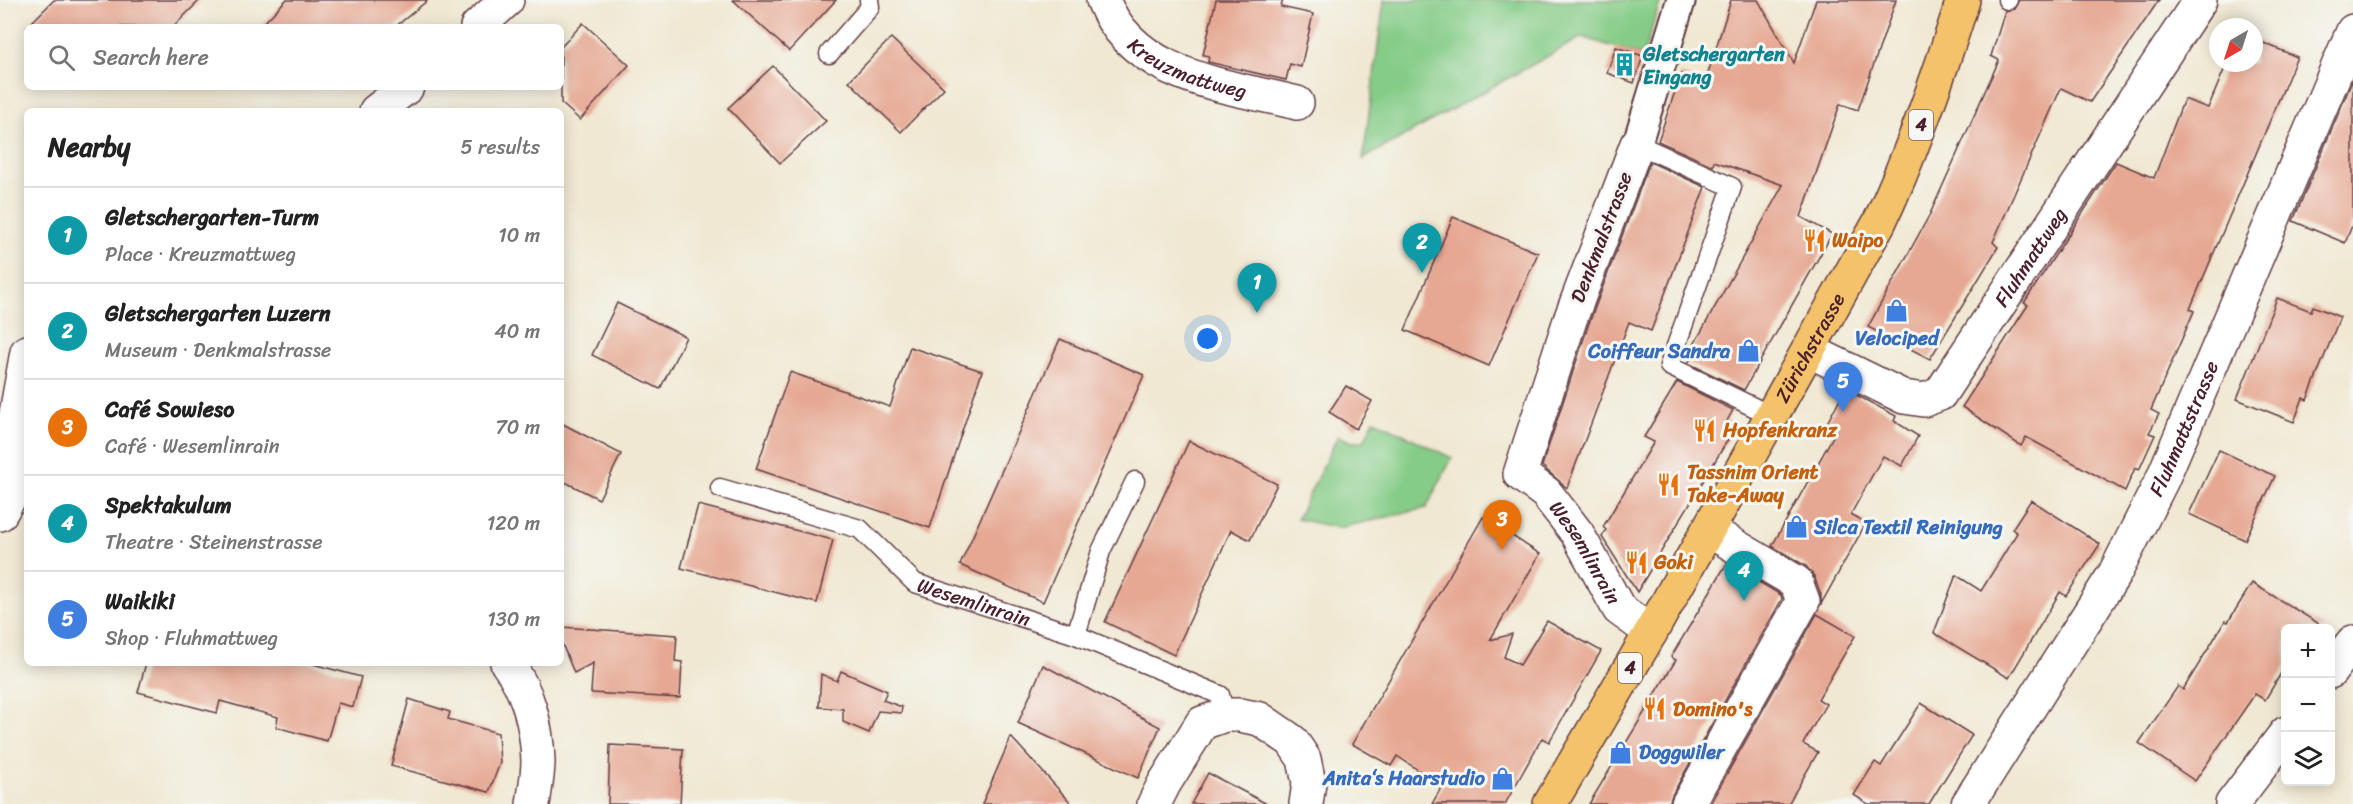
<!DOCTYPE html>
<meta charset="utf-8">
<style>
body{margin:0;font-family:Sriracha,sans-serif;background:#f2f2f2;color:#222}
.controls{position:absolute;right:18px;bottom:18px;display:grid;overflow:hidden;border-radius:9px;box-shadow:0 3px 15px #0003}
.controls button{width:54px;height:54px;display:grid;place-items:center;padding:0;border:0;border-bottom:2px solid #e0e0e0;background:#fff;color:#222;font:30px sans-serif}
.compass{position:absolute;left:2209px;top:18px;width:54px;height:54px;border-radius:50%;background:#fff;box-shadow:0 3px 15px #0003;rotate:219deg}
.you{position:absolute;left:1208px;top:339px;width:21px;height:21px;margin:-15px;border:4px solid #fff;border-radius:50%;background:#1a73e8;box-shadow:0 0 0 9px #1a73e833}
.badge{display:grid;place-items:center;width:39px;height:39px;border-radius:50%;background:#1f6fb2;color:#fff;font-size:20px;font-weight:700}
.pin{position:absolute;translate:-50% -50px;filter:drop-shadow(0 2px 3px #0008)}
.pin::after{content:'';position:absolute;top:32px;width:21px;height:18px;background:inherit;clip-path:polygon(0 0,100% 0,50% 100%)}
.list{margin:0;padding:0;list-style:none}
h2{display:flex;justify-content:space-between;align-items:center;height:78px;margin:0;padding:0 24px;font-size:26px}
h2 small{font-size:20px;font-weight:400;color:#767676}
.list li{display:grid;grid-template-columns:39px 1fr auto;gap:18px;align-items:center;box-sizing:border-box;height:96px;padding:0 24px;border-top:2px solid #e0e0e0}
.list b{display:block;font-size:22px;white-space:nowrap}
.list p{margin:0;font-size:20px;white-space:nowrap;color:#767676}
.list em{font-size:20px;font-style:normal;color:#767676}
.icon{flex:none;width:33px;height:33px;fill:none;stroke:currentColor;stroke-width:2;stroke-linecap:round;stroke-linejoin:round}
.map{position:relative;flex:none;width:2353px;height:804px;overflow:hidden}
.search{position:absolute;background:#fff;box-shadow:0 3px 15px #0003;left:24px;top:24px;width:540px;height:66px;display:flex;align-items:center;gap:15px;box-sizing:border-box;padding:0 21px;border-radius:9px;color:#767676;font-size:22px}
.panel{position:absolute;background:#fff;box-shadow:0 3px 15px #0003;left:24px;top:108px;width:540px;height:558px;border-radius:9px}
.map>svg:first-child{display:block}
</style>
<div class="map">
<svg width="2353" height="804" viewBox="0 0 2353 804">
<rect width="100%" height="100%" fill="#f6f6f2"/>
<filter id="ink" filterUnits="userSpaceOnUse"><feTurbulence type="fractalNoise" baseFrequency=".0167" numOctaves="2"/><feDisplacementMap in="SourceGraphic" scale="12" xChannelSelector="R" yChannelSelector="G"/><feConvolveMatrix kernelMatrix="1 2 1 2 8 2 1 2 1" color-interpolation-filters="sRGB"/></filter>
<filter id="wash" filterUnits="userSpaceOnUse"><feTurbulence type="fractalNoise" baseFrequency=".008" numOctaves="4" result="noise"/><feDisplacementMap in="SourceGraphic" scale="24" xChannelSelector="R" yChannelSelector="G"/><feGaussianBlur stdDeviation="1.35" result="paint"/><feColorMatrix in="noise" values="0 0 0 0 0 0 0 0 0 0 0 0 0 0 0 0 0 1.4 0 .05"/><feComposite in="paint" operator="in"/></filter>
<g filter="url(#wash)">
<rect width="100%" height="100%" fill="#f0e8d2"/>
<!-- green -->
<g fill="#85cc87" stroke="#687659" stroke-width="1.5">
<polygon points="1384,0 1661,0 1643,56 1582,37 1363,159"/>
<polygon points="1374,420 1452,458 1426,508 1339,528 1297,519 1338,436 1352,442 1364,441"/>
</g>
<g id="blocks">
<!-- building -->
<g fill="#e6a893">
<polygon points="54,0 200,0 173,27 27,27"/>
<polygon points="286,0 428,0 395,27 260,27"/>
<polygon points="733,0 836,0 789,51"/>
<polygon points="1216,0 1283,0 1281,7 1313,14 1301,67 1290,64 1286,80 1208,62 1209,56 1203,55"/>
<polygon points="1731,0 1758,0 1794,63 1816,0 1896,0 1858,110 1840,104 1801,217 1832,234 1744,390 1688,363 1695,352 1691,350 1783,185 1714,161 1713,166 1658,141 1681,74 1705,83"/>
<polygon points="2019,0 2159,0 2090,102 2061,88 1993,242 1998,247 1930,359 1868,327 1930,214 1999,60 1991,56 2005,11 2014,9"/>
<polygon points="583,23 629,65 580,120 561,103 561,47"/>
<polygon points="891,38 944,88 901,132 849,81"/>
<polygon points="2254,39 2297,57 2190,309 2194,311 2151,410 2159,414 2149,433 2155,435 2139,470 2135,468 2125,491 2026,437 2021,446 1962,407 2028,305 2024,303 2116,162 2154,178 2184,99 2208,108 2227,63 2254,63"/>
<polygon points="1616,47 1643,56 1634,83 1607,73"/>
<polygon points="773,66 826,121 780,163 728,108"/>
<polygon points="2353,79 2353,223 2345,243 2293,221"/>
<polygon points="1650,162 1705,187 1651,331 1629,322 1567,488 1542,466 1588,326"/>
<polygon points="1453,217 1538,253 1489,366 1405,330"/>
<polygon points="2277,298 2311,311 2313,306 2340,317 2307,400 2303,398 2294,422 2237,399"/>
<polygon points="617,303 686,337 660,389 592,355"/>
<polygon points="1060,339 1144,375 1043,602 960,565"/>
<polygon points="910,347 982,371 930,528 756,469 790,372 890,407"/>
<polygon points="1677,382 1733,410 1727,421 1736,426 1637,592 1602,537 1606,530 1603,527 1654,442 1644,437"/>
<polygon points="1346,386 1372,401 1356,429 1329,412"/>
<polygon points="1845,389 1896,416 1894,421 1918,436 1902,466 1883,456 1851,514 1866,523 1821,604 1821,595 1814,576 1806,566 1772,546 1836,431 1826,425"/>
<polygon points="561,423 621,454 599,499 561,480"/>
<polygon points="1189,441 1277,484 1250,540 1231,530 1174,655 1105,622"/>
<polygon points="2219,450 2275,476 2245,540 2189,514"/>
<polygon points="2031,500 2100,544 2066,596 2060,592 2009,678 1934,633 1956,575 1981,591 2017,533 2012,529"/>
<polygon points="698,505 833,540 817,603 681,568"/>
<polygon points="1483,517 1540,554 1490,640 1512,634 1504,657 1520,665 1547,621 1601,651 1549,742 1542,738 1505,804 1432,804 1442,786 1397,756 1391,766 1352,744"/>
<polygon points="1727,563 1781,595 1782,599 1672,795 1669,804 1589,804 1676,660 1671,657"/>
<polygon points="2252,583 2326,628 2286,628 2286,665 2265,700 2255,694 2195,781 2139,743 2178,686 2183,690 2225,621 2228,622"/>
<polygon points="1817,614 1855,636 1818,699 1826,704 1803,744 1818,752 1788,804 1710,804"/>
<polygon points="561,627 677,635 675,661 682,662 680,698 591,693 593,663 574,673 561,641"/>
<polygon points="146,663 309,663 361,677 353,707 338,703 327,741 276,727 278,717 220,701 217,713 138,692"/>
<polygon points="1043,665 1160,727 1138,778 1018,723"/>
<polygon points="841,671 887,691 883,700 902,707 901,713 878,711 869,733 843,722 843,709 819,707 821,674 837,681"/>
<polygon points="409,699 450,712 448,719 498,733 500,763 489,792 391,766"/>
<polygon points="1921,703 1972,735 1929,804 1868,804 1854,795 1875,762 1881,766"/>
<polygon points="1011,737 1072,804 982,804"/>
<polygon points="610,745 683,749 680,804 608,804"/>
<polygon points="1208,773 1267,804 1191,804"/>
</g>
</g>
</g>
<g filter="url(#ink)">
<use href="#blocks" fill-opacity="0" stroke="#633d44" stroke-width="1.5"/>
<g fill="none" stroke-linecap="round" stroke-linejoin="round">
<defs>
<g id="service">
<polyline points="2007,0 2008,0"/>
<polyline points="829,54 870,7 869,0"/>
<polyline points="1637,144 1732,187 1669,366 1772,416"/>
<path id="s1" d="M 720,488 L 860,529 L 915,583 L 1076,635 L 1220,695 L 1225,715"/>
<polyline points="1076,635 1101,551 1135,481"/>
</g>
<polyline id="pedestrian" points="1637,144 1681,0"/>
<g id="minor">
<path id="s2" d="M 1103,0 C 1134,78 1226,85 1297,103"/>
<polyline points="477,27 507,0"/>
<polyline points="376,111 407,87"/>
<path id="s3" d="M 1637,144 L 1570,320 L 1520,474 L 1546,493 L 1577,533 L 1619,609 L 1651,632"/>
<path id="s4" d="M 1810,351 L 1904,397 L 1924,400 L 1940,394 L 2200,0"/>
<polyline points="0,514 11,495 12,436 27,352"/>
<path d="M 507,663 C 528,690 537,727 538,761 C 538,775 535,790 533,804"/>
<polyline points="2330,672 2353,642"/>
<polyline points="1154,804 1164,784 1202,723 1225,715 1240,715 1260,719 1292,741 1304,759 1309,783 1306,804"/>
<polyline points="1688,804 1803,601 1796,582 1708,530"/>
<path id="s5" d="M 1968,804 L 2115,573 L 2162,480 L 2353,31"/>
<polyline points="2232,804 2286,733"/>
</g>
<g id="primary">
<path id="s6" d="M 1550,804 L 1651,632 L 1879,223 C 1913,151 1939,76 1963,0"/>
</g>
</defs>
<!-- service casing -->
<use href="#service" stroke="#633d44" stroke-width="21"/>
<!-- pedestrian casing -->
<use href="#pedestrian" stroke="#633d44" stroke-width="32"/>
<!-- minor casing -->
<use href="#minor" stroke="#633d44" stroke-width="36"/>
<!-- primary casing -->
<use href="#primary" stroke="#633d44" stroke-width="36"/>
<!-- service -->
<use href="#service" stroke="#fff" stroke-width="18"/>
<!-- pedestrian -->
<use href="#pedestrian" stroke="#fff" stroke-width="28"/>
<!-- minor -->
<use href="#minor" stroke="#fff" stroke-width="33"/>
<!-- primary -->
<use href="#primary" stroke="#f3c26a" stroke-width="33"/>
</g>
</g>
<!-- icons -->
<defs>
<symbol id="building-bare" viewBox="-9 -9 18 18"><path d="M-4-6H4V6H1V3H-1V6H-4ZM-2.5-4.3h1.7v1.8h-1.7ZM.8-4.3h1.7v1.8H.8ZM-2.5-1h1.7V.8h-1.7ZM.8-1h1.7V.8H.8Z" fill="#0f9aa8" stroke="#f6f6f2" stroke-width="2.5" paint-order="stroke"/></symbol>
<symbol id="restaurant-bare" viewBox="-9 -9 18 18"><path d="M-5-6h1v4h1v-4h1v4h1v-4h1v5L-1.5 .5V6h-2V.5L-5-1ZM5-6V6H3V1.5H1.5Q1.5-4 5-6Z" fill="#e8710a" stroke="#f6f6f2" stroke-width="2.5" paint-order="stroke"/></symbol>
<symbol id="shop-bare" viewBox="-9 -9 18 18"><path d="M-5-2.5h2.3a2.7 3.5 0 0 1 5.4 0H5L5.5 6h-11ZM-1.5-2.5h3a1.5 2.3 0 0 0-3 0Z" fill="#3f7fe0" stroke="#f6f6f2" stroke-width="2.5" paint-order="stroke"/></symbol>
</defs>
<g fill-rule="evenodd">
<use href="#building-bare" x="1608" y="48" width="33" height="33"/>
<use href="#restaurant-bare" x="1798" y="224" width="33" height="33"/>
<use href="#shop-bare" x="1880" y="294" width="33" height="33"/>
<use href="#shop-bare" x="1732" y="334" width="33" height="33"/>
<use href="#restaurant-bare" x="1688" y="414" width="33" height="33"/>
<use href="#restaurant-bare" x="1652" y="468" width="33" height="33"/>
<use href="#shop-bare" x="1780" y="510" width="33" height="33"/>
<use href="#restaurant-bare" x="1620" y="546" width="33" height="33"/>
<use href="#restaurant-bare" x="1638" y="692" width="33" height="33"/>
<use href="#shop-bare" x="1604" y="736" width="33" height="33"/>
<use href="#shop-bare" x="1486" y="762" width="33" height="33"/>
</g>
<g text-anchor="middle" stroke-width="6" stroke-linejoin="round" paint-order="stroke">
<!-- shield labels -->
<g fill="#f6f6f2" stroke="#7e6067" stroke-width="1.5">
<rect x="1909" y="110" width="24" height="30" rx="4.5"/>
<rect x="1618" y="653" width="24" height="30" rx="4.5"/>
</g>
<g font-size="18" font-weight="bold" fill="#4a1f2b">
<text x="1921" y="131">4</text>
<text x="1630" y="674">4</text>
</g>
<!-- culture labels -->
<g font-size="20" font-weight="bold" fill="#0d838f" stroke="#f6f6f2" text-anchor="start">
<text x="1643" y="61">Gletschergarten<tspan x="1643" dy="23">Eingang</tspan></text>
</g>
<!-- street labels -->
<g font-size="20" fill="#4a1f2b" stroke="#f6f6f2">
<text dy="7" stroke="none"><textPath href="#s2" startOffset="114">Kreuzmattweg</textPath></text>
<text transform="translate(1601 237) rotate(-69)" y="7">Denkmalstrasse</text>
<text dy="7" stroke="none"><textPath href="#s4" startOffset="306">Fluhmattweg</textPath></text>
<text dy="7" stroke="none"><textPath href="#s6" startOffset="525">Zürichstrasse</textPath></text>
<text dy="7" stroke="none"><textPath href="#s5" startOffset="434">Fluhmattstrasse</textPath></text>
<text dy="7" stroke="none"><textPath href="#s3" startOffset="454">Wesemlinrain</textPath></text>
<text dy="7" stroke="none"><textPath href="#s1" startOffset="285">Wesemlinrain</textPath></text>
</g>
<!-- food labels -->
<g font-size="20" font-weight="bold" fill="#c56008" stroke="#f6f6f2" text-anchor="start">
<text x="1832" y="247">Waipo</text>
<text x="1723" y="437">Hopfenkranz</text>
<text x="1687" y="479">Tassnim Orient<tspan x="1687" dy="23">Take-Away</tspan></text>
<text x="1654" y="569">Goki</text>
<text x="1673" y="716">Domino's</text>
</g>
<!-- shop labels -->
<g font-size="20" font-weight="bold" fill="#366cbe" stroke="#f6f6f2" text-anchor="end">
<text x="1897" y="345" text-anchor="middle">Velociped</text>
<text x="1730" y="358">Coiffeur Sandra</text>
<text x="1814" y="534" text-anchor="start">Silca Textil Reinigung</text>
<text x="1639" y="759" text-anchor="start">Doggwiler</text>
<text x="1485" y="785">Anita‘s Haarstudio</text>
</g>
</g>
</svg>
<div class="controls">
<button>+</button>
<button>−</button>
<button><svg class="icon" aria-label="layers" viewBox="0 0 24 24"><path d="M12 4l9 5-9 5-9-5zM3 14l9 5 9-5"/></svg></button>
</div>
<svg class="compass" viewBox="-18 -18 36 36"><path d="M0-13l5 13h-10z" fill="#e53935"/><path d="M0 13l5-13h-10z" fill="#767676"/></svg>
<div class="you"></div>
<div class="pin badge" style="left:1257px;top:313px;background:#0f9aa8">1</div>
<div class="pin badge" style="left:1422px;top:273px;background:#0f9aa8">2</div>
<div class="pin badge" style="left:1502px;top:550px;background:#e8710a">3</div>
<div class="pin badge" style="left:1744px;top:601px;background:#0f9aa8">4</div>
<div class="pin badge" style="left:1843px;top:412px;background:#3f7fe0">5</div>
<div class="search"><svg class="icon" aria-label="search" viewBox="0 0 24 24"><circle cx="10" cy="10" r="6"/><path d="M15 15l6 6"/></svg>Search here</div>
<section class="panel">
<h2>Nearby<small>5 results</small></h2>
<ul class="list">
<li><span class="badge" style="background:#0f9aa8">1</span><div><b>Gletschergarten-Turm</b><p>Place · Kreuzmattweg</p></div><em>10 m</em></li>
<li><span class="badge" style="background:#0f9aa8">2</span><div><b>Gletschergarten Luzern</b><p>Museum · Denkmalstrasse</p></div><em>40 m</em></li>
<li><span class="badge" style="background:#e8710a">3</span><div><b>Café Sowieso</b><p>Café · Wesemlinrain</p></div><em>70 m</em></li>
<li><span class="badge" style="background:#0f9aa8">4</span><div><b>Spektakulum</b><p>Theatre · Steinenstrasse</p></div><em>120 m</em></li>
<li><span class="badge" style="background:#3f7fe0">5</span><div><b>Waikiki</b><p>Shop · Fluhmattweg</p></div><em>130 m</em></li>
</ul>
</section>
</div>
